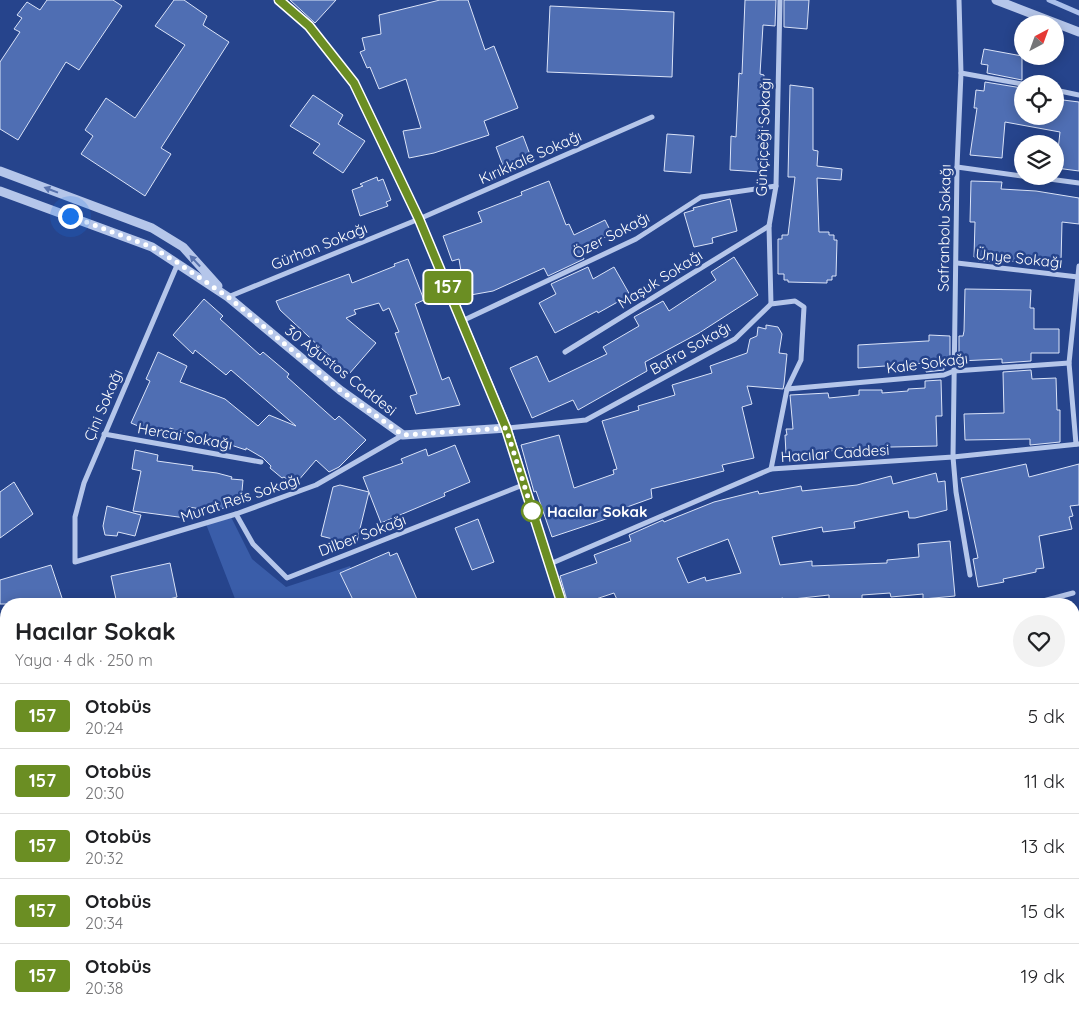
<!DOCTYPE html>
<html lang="tr">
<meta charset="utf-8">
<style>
body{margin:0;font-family:Quicksand,sans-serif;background:#f2f2f2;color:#202124;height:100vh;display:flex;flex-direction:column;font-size:19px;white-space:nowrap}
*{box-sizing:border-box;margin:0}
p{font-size:16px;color:#757577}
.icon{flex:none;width:28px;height:28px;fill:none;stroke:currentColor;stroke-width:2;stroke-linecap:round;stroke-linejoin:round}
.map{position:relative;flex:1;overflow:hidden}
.details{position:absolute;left:0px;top:598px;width:1080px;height:421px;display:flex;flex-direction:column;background:#fff;border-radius:20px 20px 0 0;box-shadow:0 2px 12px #0003}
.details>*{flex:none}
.badge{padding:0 10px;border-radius:4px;font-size:18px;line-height:32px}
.needle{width:32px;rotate:41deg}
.buttons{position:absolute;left:1014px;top:15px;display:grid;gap:10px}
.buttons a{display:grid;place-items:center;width:50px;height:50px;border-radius:50%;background:#fff;box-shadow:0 2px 12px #0003;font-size:25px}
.you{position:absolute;width:25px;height:25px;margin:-12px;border:4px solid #fff;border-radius:50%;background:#1a73e8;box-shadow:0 0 0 8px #1a73e833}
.map>.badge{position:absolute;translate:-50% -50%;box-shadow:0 0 0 2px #fff}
.round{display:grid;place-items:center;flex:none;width:52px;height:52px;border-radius:26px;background:#f2f2f2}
.headline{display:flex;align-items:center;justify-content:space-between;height:85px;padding:0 15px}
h1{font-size:24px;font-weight:700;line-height:38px}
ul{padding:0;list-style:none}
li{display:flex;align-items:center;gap:15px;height:65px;padding:0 15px;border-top:1px solid #e0e0e0}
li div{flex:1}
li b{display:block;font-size:19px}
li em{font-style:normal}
li .badge{min-width:55px;font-weight:700;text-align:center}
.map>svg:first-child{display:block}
</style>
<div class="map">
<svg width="1079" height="1018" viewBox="0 0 1079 1018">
<rect width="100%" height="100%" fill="#26448c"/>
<polygon fill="#3a5da9" points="231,517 252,559 286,587 350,566 366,604 237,604 206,524"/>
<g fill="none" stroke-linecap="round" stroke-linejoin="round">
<polyline stroke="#aabfeb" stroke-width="5" points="1049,0 1079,13"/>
</g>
<g fill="#4f6eb3" stroke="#dae3f8" fill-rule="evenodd">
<polygon points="47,0 113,0 122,6 79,70 66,62 18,140 0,129 0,62 20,32 14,29 22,18 17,15 27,2 40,10"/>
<polygon points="174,0 184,0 207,16 203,25 229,42 161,148 171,154 145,196 81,154 93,136 85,130 106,98 135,118 185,45 155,26"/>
<polygon points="290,0 336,0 315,23"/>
<polygon points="440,0 468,0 485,50 494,46 518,108 484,121 489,135 434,153 409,158 403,131 421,128 406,79 379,89 370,67 367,68 360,52 365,50 362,38 381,34 379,15"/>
<polygon points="745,0 776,0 775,26 763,25 760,74 764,75 761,172 730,170 731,136 736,137 739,73 742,74"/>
<polygon points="784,0 809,0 807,29 784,27"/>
<polygon points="550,6 674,12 672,77 547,72"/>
<polygon points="984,49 1022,56 1022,80 987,73 988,65 981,64"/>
<polygon points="985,82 1022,88 1022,116 1055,116 1055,99 1079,102 1079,171 1056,168 1060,132 1005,122 1002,158 970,155 977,108 974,108 976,90 984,91"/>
<polygon points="790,85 813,88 813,150 818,151 817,166 842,169 841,180 817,178 819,232 829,232 829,235 834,235 834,240 837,240 836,276 832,276 832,280 827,280 827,283 788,282 788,280 784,280 784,274 778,274 778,239 782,239 782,235 788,235 795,177 788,177"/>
<polygon points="313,95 343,115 338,124 365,141 343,173 313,153 320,144 290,126"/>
<polygon points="667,134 694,136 691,173 664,171"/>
<polygon points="523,136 532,160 505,171 496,147"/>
<polygon points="377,177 378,181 383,179 391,200 386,202 388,206 360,216 352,190 363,186 360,184"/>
<polygon points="549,181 566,225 569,224 574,235 605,220 612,234 580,249 584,259 548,276 544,268 493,291 465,296 459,259 452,261 443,236 482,222 478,212 522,195 521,192"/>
<polygon points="971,181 1002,182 1001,189 1036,191 1079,198 1079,224 1062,222 1061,262 978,261 978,257 974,257 975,222 970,222"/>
<polygon points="730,199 737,231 712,238 713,243 694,247 684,213 694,210 693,208"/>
<polygon points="734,257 758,295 699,333 645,362 647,371 578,410 573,400 532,418 510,368 537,356 549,382 607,354 603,347 639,326 634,317 663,301 669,311 716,280 711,272"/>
<polygon points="408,259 424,300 415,304 442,380 449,377 460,405 416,414 410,396 417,394 395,333 399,332 389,308 383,311 379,303 354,310 356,314 346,318 376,343 349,374 280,310 276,301 349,274 352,283 395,266 394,264"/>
<polygon points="588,267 593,279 614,267 630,295 598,313 597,311 555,333 539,303 556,294 551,284"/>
<polygon points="965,289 1031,290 1030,308 1034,308 1034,329 1059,329 1059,353 1031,353 1031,361 1002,363 1002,359 959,361 959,336 963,336 964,331"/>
<polygon points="204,299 223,316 220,319 260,355 263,352 289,374 287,377 335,420 339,416 366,440 339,467 329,472 316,460 297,482 294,479 291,482 284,477 282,478 270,468 271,466 263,458 246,448 246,450 207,437 206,441 170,428 167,435 163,432 162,436 131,423 150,381 146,379 158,352 187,366 180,382 225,399 258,426 269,415 296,426 231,370 226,375 195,350 193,354 173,335"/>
<polygon points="766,325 778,327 782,334 779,353 787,354 784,384 783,389 747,386 752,404 742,407 754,458 722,465 724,471 651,489 652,498 616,511 618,515 552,537 536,491 534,492 521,445 559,435 574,488 614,474 613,470 617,469 602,421 639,410 638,406 675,395 672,385 712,373 710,366 747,353 750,339 757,336 758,327 766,329"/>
<polygon points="929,335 950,336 950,361 944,361 944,370 926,372 926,363 858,368 858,345 927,341 929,341"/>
<polygon points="1031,370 1032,379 1056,378 1057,410 1060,410 1060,442 1030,445 1030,439 965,440 964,414 1004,413 1003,372"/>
<polygon points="941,380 942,416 936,416 937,446 846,448 846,450 786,454 785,435 787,435 786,429 793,429 790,395 828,393 829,398 859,395 859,390 882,390 882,393 908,391 908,389 925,388 925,381"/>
<polygon points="455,445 470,482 444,493 445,496 381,523 363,477 403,463 401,459 426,449 428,456"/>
<polygon points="135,450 158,455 157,461 193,466 192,470 217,473 232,477 231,479 243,480 241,502 215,511 188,507 186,518 133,511 141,471 132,469"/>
<polygon points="1026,464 1029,477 1079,464 1079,505 1070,506 1073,516 1069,517 1072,529 1039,536 1044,568 1036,569 1036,572 1003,579 1004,582 978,587 973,559 978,558 961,478"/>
<path d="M936,473l2,9 7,-1 2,29 -32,8h-6l-1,-7 -54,11 1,6 -32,4 -1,-5 -50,10 8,28 32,-4v5l75,-3v-3l32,-3 -1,-13 32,-3 5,55 -32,3v-5l-32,3 -1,-4 -28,2v4l-33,1v-5l-45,5 -1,-2 -26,6h-138l-5,-11 -33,11h-13l-8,-28 37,-13 -3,-8 37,-14 -2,-6 34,-15 1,2 50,-20 44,-11 1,3 42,-8 1,5 55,-6 34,-9 2,8zM728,539l13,34 -35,8 -1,-4 -17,6 -11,-25z"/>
<polygon points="14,482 33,514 0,538 0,492"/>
<polygon points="340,485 369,492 356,545 321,536 333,487"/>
<polygon points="107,506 141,515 135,536 118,532 117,536 105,535 103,526"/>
<polygon points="478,519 494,562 472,570 455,528"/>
<polygon points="389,552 390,556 397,553 419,604 355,604 340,573"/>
<polygon points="170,563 177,597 150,604 117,604 111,576"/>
<polygon points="51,565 64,604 0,604 0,580"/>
</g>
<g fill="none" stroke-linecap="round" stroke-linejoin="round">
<g stroke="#b5c6ea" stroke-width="5">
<polyline points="959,0 961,73 957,167 953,457 956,492 970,575"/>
<polyline points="961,73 1022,84"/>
<polyline points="1055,90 1079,95"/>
<polyline points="957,167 1022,176"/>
<polyline points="1027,176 1079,183"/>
<polyline points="178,263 84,483 75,517 75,562 236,514 316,485 403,435"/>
<polyline points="957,263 1078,277"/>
<polyline points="228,297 419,219 652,117"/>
<polyline points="771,304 769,226 776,186 780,0"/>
<polyline points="462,321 636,239 701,197 776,186"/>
<polyline points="565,352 769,226"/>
<polyline points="787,389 944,375 954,371 1069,363"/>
<polyline points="507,428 586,420 735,339 771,304 795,301 804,307 801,360 787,389 771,469"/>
<polyline points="104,434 261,462"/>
<polyline points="1076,444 1069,363 1079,266"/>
<polyline points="236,514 253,544 287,578 523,485"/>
<polyline points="550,564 771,469 953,457 1079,444"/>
<polyline points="1032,604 1073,593"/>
<polyline points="1074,687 1079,686"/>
<polyline points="1074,817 1079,815"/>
<polyline points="1074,958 1079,957"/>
<polyline points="166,1012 168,1018"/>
<polyline points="894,1012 896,1018"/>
<polyline points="1032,1012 1033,1018"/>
<polyline points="435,1018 453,1012"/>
<polyline points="848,1018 870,1012"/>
</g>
<g stroke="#b5c6ea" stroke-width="9">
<polyline points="279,0 309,26 354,83 419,219 507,428 562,604"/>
<polyline points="996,0 1079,32"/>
<polyline points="0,171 152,228 183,247 218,286"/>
<polyline points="0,191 152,247 228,297 340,390 403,435 507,428"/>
<polyline points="755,1012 759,1018"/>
</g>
</g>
<defs><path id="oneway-solid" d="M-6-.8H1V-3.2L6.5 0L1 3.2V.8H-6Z" transform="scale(1.25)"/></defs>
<g fill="#5872ad">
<use href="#oneway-solid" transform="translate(51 190) rotate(-159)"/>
<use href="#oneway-solid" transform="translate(195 261) rotate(-133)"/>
</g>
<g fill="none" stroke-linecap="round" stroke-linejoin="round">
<g stroke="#fff" stroke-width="11">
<polyline id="line" points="279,0 309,26 354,83 419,219 506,428 562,604"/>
</g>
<use href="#line" stroke="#6b8e23" stroke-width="8"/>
<polyline stroke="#fff" stroke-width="5" stroke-dasharray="0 9" points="70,216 152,247 178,263 228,297 340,390 403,435 506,428 534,516 532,511"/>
</g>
<circle fill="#fff" stroke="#6b8e23" stroke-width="2.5" cx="532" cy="511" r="10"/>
<g text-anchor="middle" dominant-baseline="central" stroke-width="5" stroke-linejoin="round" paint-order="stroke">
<g font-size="15" fill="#fff" stroke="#26448c">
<text transform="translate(763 137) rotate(-88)">Günçiçeği Sokağı</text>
<text transform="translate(530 157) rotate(-24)">Kırıkkale Sokağı</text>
<text transform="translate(944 228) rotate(-89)">Safranbolu Sokağı</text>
<text transform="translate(611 235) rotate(-27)">Özer Sokağı</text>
<text transform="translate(319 246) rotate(-22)">Gürhan Sokağı</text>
<text transform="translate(1019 258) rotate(6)">Ünye Sokağı</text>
<text transform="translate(660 279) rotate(-32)">Maşuk Sokağı</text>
<text transform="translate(690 348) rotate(-30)">Bafra Sokağı</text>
<text transform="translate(927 363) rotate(-7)">Kale Sokağı</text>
<text transform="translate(341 370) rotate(38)">30 Ağustos Caddesi</text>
<text transform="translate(103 405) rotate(-67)">Çini Sokağı</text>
<text transform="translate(185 436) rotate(10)">Hercai Sokağı</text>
<text transform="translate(835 453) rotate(-4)">Hacılar Caddesi</text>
<text transform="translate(240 498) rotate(-18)">Murat Reis Sokağı</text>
<text transform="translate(362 535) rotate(-21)">Dilber Sokağı</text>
</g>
<g font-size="15" font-weight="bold" fill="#fff" stroke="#26448c" text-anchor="start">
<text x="547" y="511">Hacılar Sokak</text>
</g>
</g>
</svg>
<div class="buttons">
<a><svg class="needle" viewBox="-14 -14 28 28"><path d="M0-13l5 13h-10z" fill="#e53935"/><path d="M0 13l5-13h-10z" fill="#757577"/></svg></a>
<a><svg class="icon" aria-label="locate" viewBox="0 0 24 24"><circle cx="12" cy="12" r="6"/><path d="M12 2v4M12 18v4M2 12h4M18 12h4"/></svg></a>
<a><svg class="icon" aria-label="layers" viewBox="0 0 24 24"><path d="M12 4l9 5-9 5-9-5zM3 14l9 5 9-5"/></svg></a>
</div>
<div class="you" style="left:70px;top:216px"></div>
<b class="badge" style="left:448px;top:287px;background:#6b8e23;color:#fff">157</b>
<section class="details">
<div class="headline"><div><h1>Hacılar Sokak</h1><p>Yaya · 4 dk · 250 m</p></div><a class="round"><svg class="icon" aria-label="heart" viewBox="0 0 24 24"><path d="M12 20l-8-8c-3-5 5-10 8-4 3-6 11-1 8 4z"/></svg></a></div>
<ul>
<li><span class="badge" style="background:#6b8e23;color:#fff">157</span><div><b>Otobüs</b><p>20:24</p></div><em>5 dk</em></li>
<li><span class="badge" style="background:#6b8e23;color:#fff">157</span><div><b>Otobüs</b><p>20:30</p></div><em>11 dk</em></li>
<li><span class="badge" style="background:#6b8e23;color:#fff">157</span><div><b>Otobüs</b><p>20:32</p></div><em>13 dk</em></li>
<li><span class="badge" style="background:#6b8e23;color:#fff">157</span><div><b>Otobüs</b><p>20:34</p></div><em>15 dk</em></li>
<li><span class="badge" style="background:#6b8e23;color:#fff">157</span><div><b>Otobüs</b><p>20:38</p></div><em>19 dk</em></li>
</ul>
</section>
</div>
